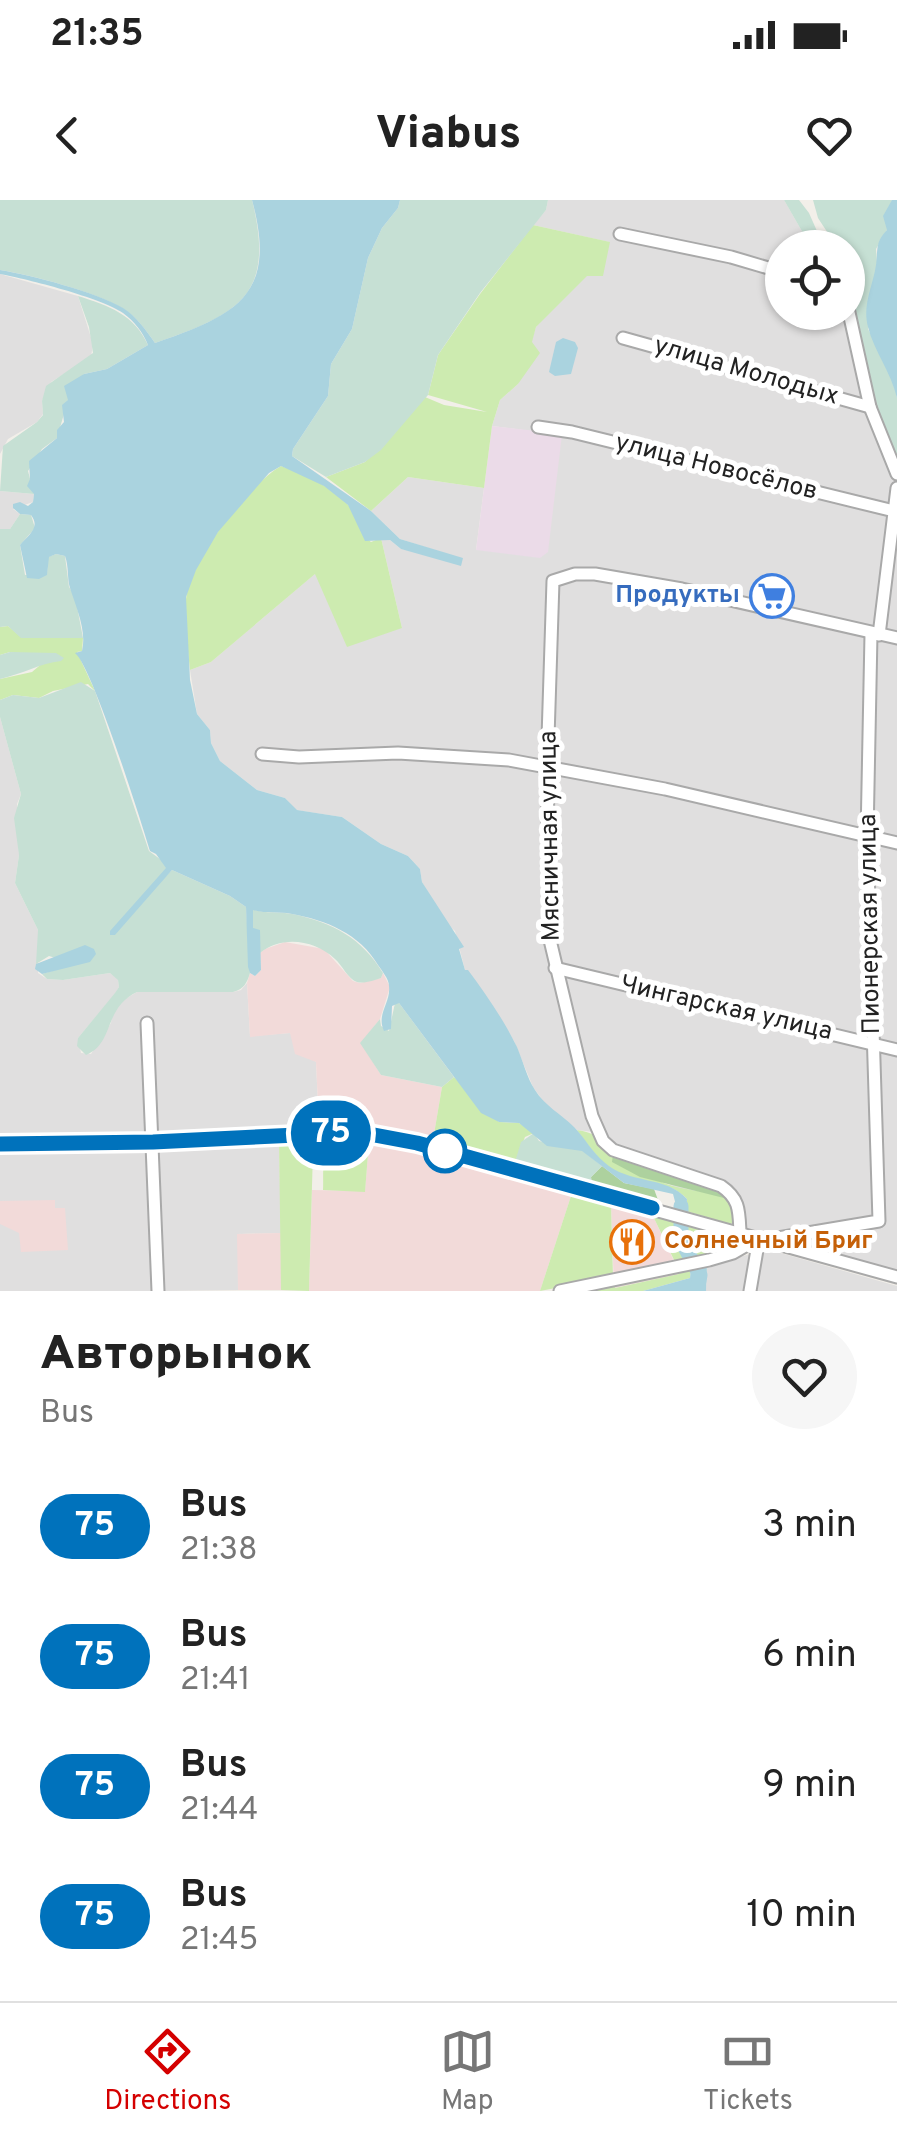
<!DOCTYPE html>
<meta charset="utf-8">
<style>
body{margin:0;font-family:Overpass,sans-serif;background:#f6f6f6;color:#222;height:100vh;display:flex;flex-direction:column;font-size:38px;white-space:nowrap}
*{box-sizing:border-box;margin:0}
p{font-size:32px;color:#767676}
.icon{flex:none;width:55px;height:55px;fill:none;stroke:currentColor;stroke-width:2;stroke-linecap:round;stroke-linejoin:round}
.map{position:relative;height:1091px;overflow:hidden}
.drawer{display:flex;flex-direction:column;background:#fff;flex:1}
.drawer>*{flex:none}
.badge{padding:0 20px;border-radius:32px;font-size:35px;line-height:65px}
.controls{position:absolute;left:765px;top:30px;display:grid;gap:20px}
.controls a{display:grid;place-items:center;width:100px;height:100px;border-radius:50%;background:#fff;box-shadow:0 2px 8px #0004;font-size:50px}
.map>.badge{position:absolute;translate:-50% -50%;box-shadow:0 0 0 5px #fff}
.round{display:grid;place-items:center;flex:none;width:105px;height:105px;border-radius:52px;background:#f6f6f6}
.overview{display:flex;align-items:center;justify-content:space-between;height:170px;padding:0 40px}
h1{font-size:48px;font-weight:800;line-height:75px}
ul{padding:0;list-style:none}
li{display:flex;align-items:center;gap:30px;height:130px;padding:0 40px}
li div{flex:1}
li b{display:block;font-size:38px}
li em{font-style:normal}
li .badge{min-width:110px;font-weight:700;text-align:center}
.status{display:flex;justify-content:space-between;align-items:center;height:70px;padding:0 50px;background:#fff;direction:ltr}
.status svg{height:28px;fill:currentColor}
header{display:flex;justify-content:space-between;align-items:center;height:130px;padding:0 40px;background:#fff;font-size:45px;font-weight:800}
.dock{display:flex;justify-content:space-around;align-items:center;height:140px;border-top:2px solid #e0e0e0;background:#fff;font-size:28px;color:#767676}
.dock a{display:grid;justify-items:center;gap:5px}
.dock .active{color:#d40000}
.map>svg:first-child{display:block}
</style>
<div class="status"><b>21:35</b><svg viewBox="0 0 49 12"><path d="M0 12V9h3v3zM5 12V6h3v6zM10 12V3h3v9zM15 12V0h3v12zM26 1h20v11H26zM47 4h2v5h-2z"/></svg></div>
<header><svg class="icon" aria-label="back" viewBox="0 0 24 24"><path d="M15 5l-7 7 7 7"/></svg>Viabus<svg class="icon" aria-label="heart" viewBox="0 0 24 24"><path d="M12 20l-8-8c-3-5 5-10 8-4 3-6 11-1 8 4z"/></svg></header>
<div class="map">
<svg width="897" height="1091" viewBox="0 0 897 1091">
<rect width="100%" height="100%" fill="#f2efe9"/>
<g fill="#e0dfdf">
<polygon points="548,0 784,0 811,47 782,48 782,112 848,112 848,91 850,95 877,212 897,255 897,1071 730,1024 736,1021 610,951 593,932 577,930 546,905 533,887 514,841 465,770 455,731 446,723 422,682 420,669 408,656 381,644 342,617 296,610 285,598 257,590 220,561 211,543 210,530 197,514 190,470 211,462 316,373 402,428 381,338 390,340 401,349 463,359 400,339 371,311 408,277 484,288 476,350 562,235 492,226 500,200 518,184 536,127 609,42 533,25 546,10"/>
<polygon points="0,74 78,96 93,144 91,157 51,182 42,201 43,214 37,222 8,239 0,254"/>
<polygon points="0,291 34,294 33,302 13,309 20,314 10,329 0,329"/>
<polygon points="0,517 21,594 17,604 19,655 15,683 38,730 38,773 47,779 63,780 110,773 118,779 119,787 115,794 78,838 81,853 91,854 111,823 113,811 120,802 137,792 233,792 241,790 247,783 250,836 290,833 316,862 319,927 159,938 0,940"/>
<polygon points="279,942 281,1033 238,1034 238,1090 163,1091 156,950"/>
<polygon points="147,946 153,1091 0,1091 0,949"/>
<polygon points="770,1050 897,1086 897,1091 706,1091 707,1064"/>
</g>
<g fill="#f2dad9">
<polygon points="285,742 324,749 353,781 360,783 381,778 383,773 390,787 380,819 361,843 381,875 442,887 433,940 371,929 319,927 316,862 295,854 290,833 250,837 247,783 250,773 255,776 261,770 260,753 265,749"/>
<polygon points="369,941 404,944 572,993 540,1091 309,1091 312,990 365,991"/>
<polygon points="55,1000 55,1008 65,1008 68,1050 21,1052 19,1033 0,1024 0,1001"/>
<polygon points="611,1005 653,1016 680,1074 614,1088"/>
<polygon points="281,1033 281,1090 238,1090 237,1034"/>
</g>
<polygon fill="#ebdbe8" points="492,226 562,234 548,352 540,358 476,350"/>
<g fill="#cdebb0">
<polygon points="533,25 610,42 603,76 587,76 536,127 532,142 540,153 518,184 500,200 492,226 484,288 408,277 371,311 326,277 365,262 425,197 444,205 487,212 428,195 438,155 480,94"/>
<path d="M281,266c25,9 52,21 70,42 9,12 7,23 20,34l10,-4 21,90 -55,19 -32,-73 -104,88 -21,8c-2,-23 -7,-48 -4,-71 5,-40 61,-113 95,-133z"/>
<polygon points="8,426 22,438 83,438 82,451 77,452 95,491 88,484 53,491 39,498 13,495 0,500 0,479 32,472 45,461 54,462 10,452 0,455 0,427"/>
<polygon points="454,877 499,922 519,923 534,933 525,937 515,962 433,940 442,887"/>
<path d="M577,930c31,4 48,32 74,47 23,13 52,14 78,19l7,26 -6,2 -44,-13 1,-12c-17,-18 -37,-14 -58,-21 -23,-7 -39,-30 -52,-48z"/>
<path d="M340,940l29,1 -4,51 -42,-2c1,-19 -4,-42 17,-50z"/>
<polygon points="279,942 305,943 313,951 309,1091 281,1090"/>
<polygon points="572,993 611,1005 613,1077 540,1091"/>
<polygon points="653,1016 727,1037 728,1045 715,1042 712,1055 675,1062"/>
<polygon points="691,1068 690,1078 643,1091 579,1091 614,1084 615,1088 679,1074 678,1070"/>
</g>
<g fill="#add19e">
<polygon points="613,954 717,988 724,998 640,977 612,962"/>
<polygon points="602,966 624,983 654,989 658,1000 655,1003 592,985 591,977"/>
</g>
<g fill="#c6e0d4">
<path d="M0,0h252c24,96 -13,114 -97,143 -9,-13 -19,-27 -33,-35 -27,-16 -90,-33 -122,-38z"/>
<polygon points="400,0 548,0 546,10 480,93 438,155 428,195 381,250 365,262 326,277 292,256 293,249 328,196 331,164 352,129 368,58 382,28 398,8"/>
<polygon points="784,0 799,0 809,13 824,47 811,47"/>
<path d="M813,0h79l-5,30 -11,19 1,13 -9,67 26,50 3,19v57c-30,-64 -49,-137 -49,-207l-11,-1 -19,-29z"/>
<path d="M78,96c31,10 56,18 70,49l-41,24 -23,5 -16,26 -11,38 -15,11 -14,22 6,23 -34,-3 3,-45 34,-24 6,-7 -1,-14 4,-15 47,-33 -4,-26z"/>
<polygon points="20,314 31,315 35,328 20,345 25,375 47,374 48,357 56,354 65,356 69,387 75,396 83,438 21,438 8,426 0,427 0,329 10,329"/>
<path d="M10,452l46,1 8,5 -3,3c-21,2 -38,13 -61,18v-24z"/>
<path d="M81,482l14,9 54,160 15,11 3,6 -57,66 62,-64 58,26 16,11 4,66c-3,10 -6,16 -17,19h-96c-34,16 -22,51 -51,63l-9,-9 1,-8 37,-45 4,-6 -1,-7 -8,-7 -47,7 -16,-1 -5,-5 33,-10 -26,-8 -13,8 2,-34 -23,-47 4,-28 -5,-37 7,-24 -21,-77v-17l13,-5 26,3z"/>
<path d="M252,709c14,5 26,2 40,5 40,8 70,24 91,59l-2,5c-7,2 -16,6 -24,4 -9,-3 -15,-17 -22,-23 -20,-19 -53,-24 -75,-6v-22l-7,-2z"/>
<polygon points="395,803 399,803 454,877 442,887 381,875 360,843 380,819 381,826 389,831"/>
<polygon points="534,933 539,941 582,950 602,966 591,977 592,985 515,962 521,942"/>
</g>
<g fill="#aad3df">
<path d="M252,0h148l-2,8 -16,20 -14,30 -16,71 -21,35 -3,32 -35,53 -1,7 79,55 29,28 63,19 -2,8 -60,-17 -11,-9 -25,1 -17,-36 -24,-19 -43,-20 -12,7 -51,59 -22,38 -10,27 4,83 7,34 13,16 1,13 9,18 37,29 28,8 12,12 45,7 39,27 27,12 12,13 2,13 42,65 -5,2 6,21h3c18,24 37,52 49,77 6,14 10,31 18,43 10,16 26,24 39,37 11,11 18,25 30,35 25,23 62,13 83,37l-1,12 -9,-2 -4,-15 -49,-11 -42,-32 -35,-5 -28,-23 -20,-1 -18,-9 -82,-110 -7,3 -1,23 -7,2c-8,-17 7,-28 5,-45 0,-7 -7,-15 -11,-21 -18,-31 -52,-45 -86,-51 -14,-3 -26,0 -39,-4v18l7,2 1,40 -6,6 -5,-3 -2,-6 -2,-60 -16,-11 -58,-26 -57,65h-5v-4l56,-63 -10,-14 -6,-3c-9,-30 -58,-185 -75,-198l7,-2c5,-20 -6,-44 -12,-63 -3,-10 -1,-21 -5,-32l-9,-2 -7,3 -2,18 -8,4 -12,-1 -7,-33c8,-10 21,-17 11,-30l-11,-1 -7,-6v-4l7,-2 8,4 5,-4 1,-8 -7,-8 3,-7 -1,-18 28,-23v-8l7,-8 -2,-17 6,-5 -4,-14 20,-12 23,-5 41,-24c-5,-13 -14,-24 -25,-32 -21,-15 -96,-34 -123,-39v-4c31,5 96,22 123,38 13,8 23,22 32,35 82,-28 123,-48 97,-143z"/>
<path d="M892,0h5v198c-6,-26 -23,-47 -29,-71 -6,-22 5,-41 8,-62 2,-15 -1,-23 11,-35l-4,-14z"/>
<polygon points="563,138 575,142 578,148 571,174 555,176 549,172 556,142"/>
<polygon points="85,745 94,749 96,754 90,762 42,774 35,769 36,764"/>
<polygon points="707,1064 706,1091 643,1091 690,1078 691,1068"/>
</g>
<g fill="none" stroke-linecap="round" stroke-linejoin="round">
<polyline stroke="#aad3df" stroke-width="15" points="681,1006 681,1040 700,1075 697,1091"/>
<g stroke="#a9a9a9" stroke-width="15">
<g id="minor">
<polyline points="620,34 731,57 782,72"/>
<polyline points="848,108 870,207 897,274"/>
<polyline points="623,138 870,207"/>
<polyline points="538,227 572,232 894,311"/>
<polyline points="879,435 897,288"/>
<polyline points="262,554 299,557 398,553 509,560 665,589 897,643"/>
<polyline points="555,768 897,850"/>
<polyline points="147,823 158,1091"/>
<polyline points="0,944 153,943 318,934 391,937 897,1077"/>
<path d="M740,1033c-1,-22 0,-34 -19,-47l-108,-36 -10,-9 -11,-25 -42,-176 -3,-171 6,-188 22,-7h20l87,15 215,49"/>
<polyline points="772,1039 879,1021 867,637 871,434"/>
<polyline points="560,1091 709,1060 733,1053 759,1038"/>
<polyline points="750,1091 759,1038"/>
</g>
</g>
<use href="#minor" stroke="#fff" stroke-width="11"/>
</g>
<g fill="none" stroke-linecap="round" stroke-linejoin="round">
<g stroke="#fff" stroke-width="22">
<polyline id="line" points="0,944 153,942 318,934 369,934 417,943 652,1008"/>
</g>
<use href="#line" stroke="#0072bc" stroke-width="15"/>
</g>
<defs>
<g id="supermarket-ring" transform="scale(2.25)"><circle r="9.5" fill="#fff" stroke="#3f7fe0" stroke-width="1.5"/><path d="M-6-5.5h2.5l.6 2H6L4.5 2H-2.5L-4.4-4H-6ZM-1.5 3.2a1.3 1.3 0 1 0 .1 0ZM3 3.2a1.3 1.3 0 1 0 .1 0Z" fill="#3f7fe0"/></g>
<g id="restaurant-ring" transform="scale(2.25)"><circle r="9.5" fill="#fff" stroke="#e8710a" stroke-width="1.5"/><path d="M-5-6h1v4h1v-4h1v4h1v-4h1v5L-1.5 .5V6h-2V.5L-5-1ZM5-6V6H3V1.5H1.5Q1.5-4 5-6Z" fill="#e8710a"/></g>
</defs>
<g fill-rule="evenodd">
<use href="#supermarket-ring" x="772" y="396"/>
<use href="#restaurant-ring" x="632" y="1042"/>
</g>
<circle fill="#fff" stroke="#0072bc" stroke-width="5" cx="445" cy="951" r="20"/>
<g text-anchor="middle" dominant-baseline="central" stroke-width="10" stroke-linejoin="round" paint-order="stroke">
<g font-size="25" fill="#222" stroke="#fff">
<text transform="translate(746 172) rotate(16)">улица Молодых</text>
<text transform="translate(716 268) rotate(14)">улица Новосёлов</text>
<text transform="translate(551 636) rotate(-91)">Мясничная улица</text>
<text transform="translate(871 724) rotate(-91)">Пионерская улица</text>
<text transform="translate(726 809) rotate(13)">Чингарская улица</text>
</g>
<g font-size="25" font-weight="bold" fill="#366cbe" stroke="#fff" text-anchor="end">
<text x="740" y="396">Продукты</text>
</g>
<g font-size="25" font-weight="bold" fill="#c56008" stroke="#fff" text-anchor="start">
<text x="664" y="1042">Солнечный Бриг</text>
</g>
</g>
</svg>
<div class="controls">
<a><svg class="icon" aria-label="locate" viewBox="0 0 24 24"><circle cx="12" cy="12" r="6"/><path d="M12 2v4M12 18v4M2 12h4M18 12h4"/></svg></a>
</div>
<b class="badge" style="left:331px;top:933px;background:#0072bc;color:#fff">75</b>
</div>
<section class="drawer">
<div class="overview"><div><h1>Авторынок</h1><p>Bus</p></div><a class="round"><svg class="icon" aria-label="heart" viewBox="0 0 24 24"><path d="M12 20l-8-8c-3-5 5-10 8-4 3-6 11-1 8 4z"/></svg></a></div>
<ul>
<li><span class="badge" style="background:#0072bc;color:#fff">75</span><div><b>Bus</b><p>21:38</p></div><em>3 min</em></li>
<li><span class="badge" style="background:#0072bc;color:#fff">75</span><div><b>Bus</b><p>21:41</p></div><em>6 min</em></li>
<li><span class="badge" style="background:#0072bc;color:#fff">75</span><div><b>Bus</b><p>21:44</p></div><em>9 min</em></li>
<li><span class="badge" style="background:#0072bc;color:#fff">75</span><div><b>Bus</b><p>21:45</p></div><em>10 min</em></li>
</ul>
</section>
<nav class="dock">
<a class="active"><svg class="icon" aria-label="directions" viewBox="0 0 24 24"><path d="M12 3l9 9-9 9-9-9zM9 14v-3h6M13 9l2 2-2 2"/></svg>Directions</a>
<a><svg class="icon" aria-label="map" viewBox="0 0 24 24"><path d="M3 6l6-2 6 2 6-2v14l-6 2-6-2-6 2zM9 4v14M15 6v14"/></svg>Map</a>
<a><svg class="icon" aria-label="tickets" viewBox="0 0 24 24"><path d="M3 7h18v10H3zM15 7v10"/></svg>Tickets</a>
</nav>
